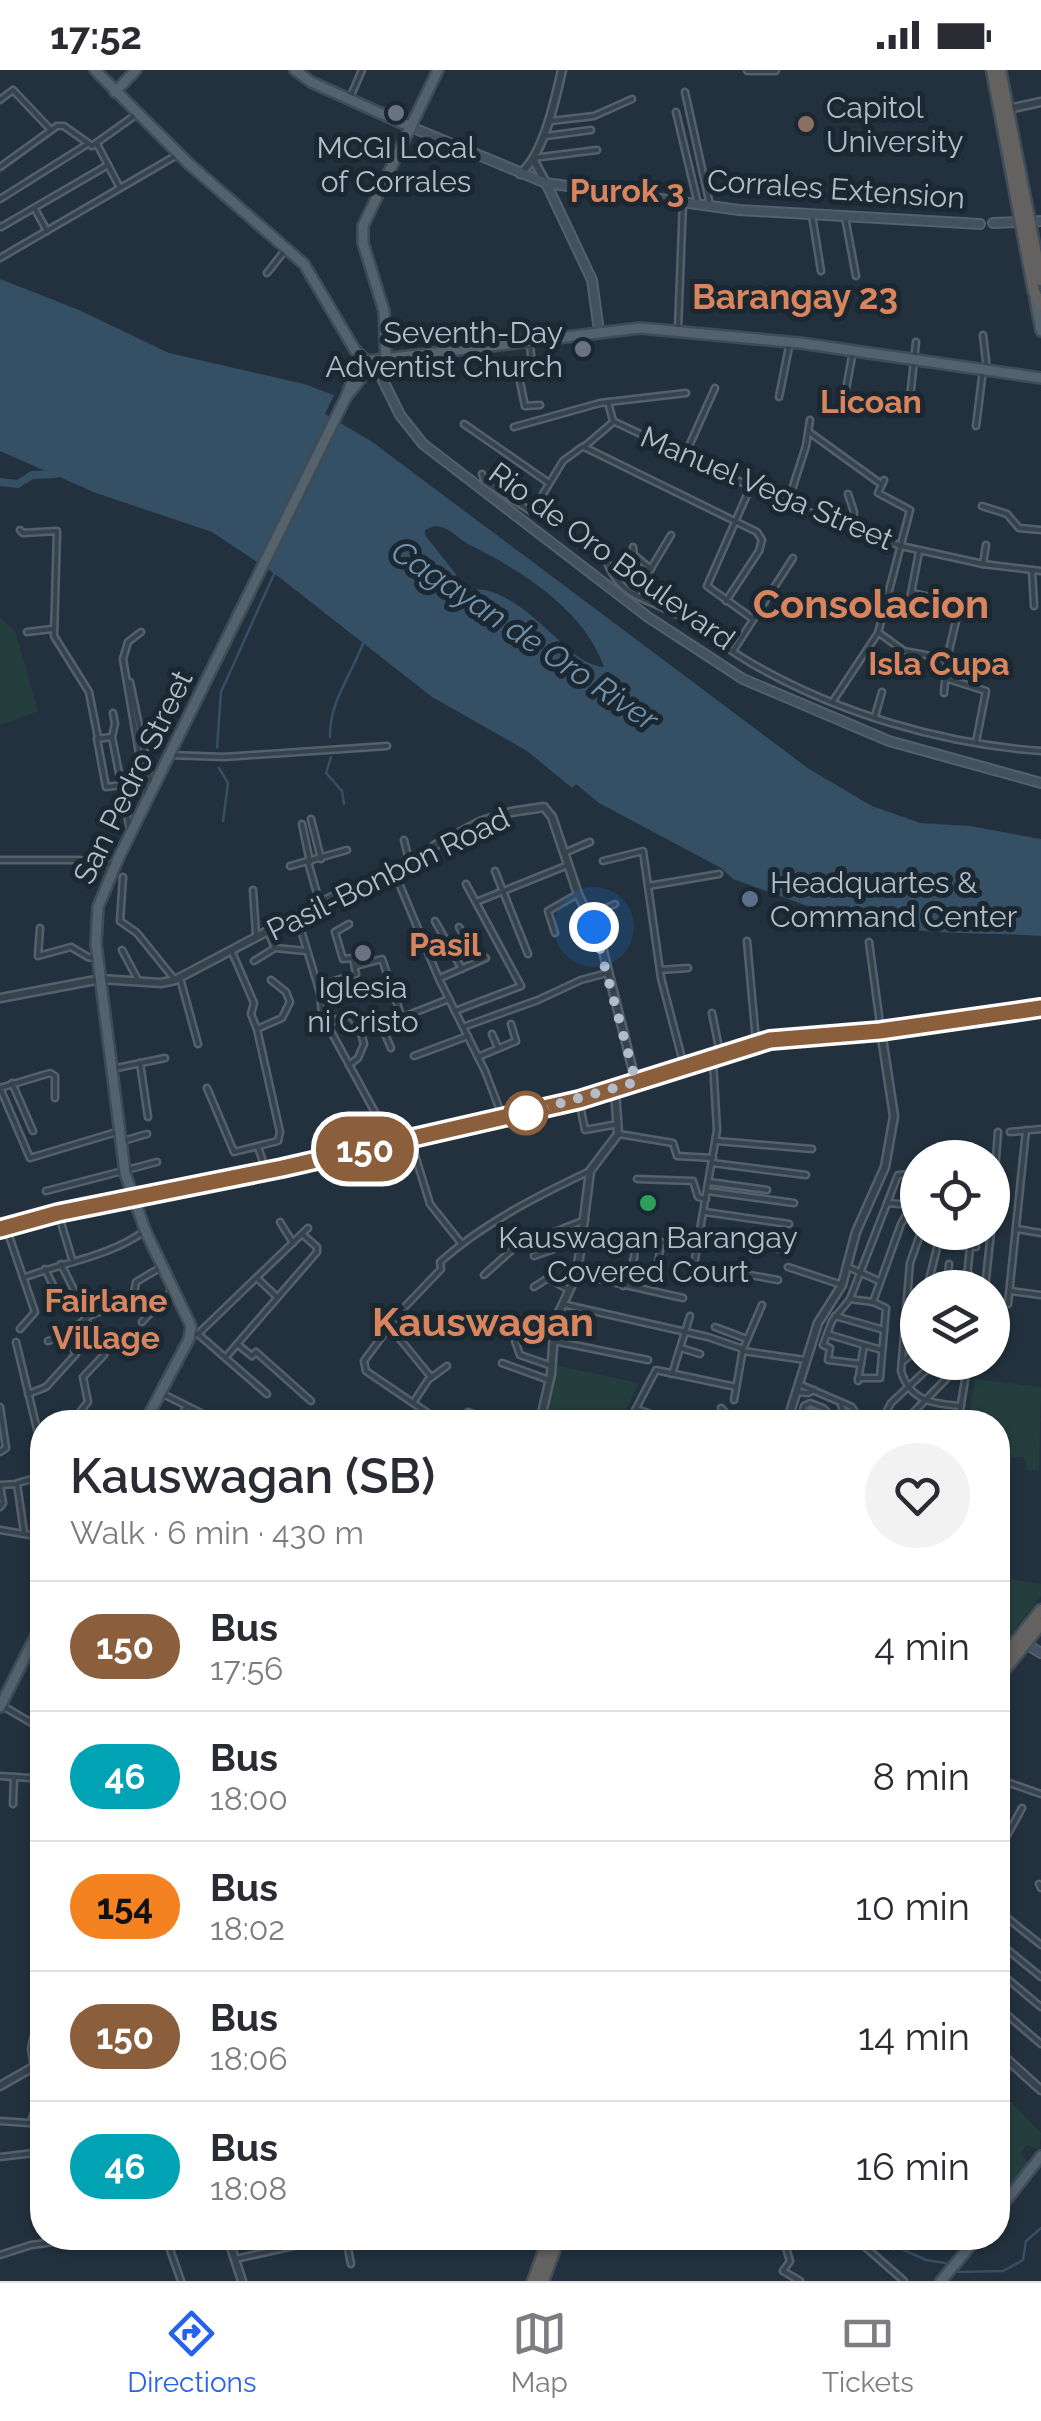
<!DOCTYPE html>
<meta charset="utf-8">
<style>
body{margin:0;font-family:Raleway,sans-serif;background:#f2f2f3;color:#2b2b33;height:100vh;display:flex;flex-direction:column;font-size:38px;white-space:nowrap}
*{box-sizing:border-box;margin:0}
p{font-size:32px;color:#7c7c81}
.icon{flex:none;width:55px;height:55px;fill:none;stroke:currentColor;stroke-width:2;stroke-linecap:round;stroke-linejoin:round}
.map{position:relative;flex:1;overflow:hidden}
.sheet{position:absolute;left:30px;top:1340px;width:980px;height:840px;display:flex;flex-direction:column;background:#fff;border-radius:40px;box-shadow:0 2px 8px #0004}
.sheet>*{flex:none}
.badge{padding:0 20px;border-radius:32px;font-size:35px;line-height:65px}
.fabs{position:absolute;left:900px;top:1070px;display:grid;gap:20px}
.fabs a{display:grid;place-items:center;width:110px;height:110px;border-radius:50%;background:#fff;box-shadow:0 2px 8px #0004;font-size:50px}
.you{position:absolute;width:50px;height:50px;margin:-25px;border:8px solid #fff;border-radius:50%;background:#1a73e8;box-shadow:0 0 0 15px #1a73e833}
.map>.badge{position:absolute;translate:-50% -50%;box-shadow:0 0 0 5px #fff}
.round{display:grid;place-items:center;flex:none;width:105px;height:105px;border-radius:52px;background:#f2f2f3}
.headline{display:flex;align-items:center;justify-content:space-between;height:170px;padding:0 40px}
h1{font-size:48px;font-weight:600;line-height:75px}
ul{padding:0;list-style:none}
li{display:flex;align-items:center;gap:30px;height:130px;padding:0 40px;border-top:2px solid #e1e1e2}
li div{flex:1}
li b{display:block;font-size:38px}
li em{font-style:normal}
li .badge{min-width:110px;font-weight:700;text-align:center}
.status{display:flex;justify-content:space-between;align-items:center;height:70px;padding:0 50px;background:#fff;direction:ltr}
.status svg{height:28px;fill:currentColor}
.menu{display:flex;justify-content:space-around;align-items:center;height:140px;border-top:2px solid #e1e1e2;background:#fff;font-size:28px;color:#7c7c81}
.menu a{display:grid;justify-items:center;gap:5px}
.menu .on{color:#2563eb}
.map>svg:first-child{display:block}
</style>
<div class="status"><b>17:52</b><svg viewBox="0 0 49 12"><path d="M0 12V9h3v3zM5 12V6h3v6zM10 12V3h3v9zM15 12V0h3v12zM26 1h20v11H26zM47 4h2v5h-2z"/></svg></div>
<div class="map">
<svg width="1041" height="2211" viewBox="0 0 1041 2211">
<rect width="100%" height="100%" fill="#22313d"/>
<g fill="#243e3e">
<polygon points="0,548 15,561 38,641 0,655"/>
<polygon points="555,1295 639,1313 619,1352 543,1352"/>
<polygon points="975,1309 1041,1317 1039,1401 1027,1400 1024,1387 1012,1387 1009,1409 998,1408 998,1352 968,1352"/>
<polygon points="998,1507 1041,1514 1041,1526 998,1582"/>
<polygon points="998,2018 1041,2063 1039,2080 1027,2075 1020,2083 1030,2094 1004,2126 998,2120"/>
</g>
<path fill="#354f65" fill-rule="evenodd" d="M0,209l79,31 90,43 135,31 30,11 -9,19 46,27 438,328 63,37 48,17 50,3 71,13v97c-71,-5 -145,3 -208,-29l-6,6 -94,-34 -12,-11 -122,-65 -23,-19 -4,4 -45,-37 -95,-54 -157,-123 -63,-42 -116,-39 -96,-42zM435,456c15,1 21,11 33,18 51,25 117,66 136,123 -22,-2 -37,-20 -53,-34 -18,-17 -42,-38 -66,-43 -9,-2 -14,2 -23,-1l-7,-16 -30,-38v-5z"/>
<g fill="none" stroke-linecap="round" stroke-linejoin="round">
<g stroke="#354f65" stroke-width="2.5">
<path d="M330,667c-1,-35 22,-63 34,-96"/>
<polyline points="217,678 221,622 275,502"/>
<polyline points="331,687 326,703 342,721 344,734"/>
<polyline points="219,698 228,713 223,751"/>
<polyline points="0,2020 42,1996"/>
<polyline points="877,2168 926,2190 945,2193 958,2202 1003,2201 1023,2190 1026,2171 1041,2158"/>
</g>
<polyline stroke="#354f65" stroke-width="8" points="0,412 18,414 32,405 56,404"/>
<g stroke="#54606b" stroke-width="9">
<g id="minor">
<polyline points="685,22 710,135"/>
<polyline points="0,30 13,20 50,59"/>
<polyline points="349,30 362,0"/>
<polyline points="676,42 698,134"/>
<polyline points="551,51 594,46 632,29"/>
<polyline points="546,66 591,60"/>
<polyline points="97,74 120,118"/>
<polyline points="533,88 597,80"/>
<polyline points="0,97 57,56 64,56 92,76 137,44"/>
<polyline points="0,129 86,75"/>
<polyline points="35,139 47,161"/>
<polyline points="812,145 821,201"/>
<polyline points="845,147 856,206"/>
<polyline points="1,157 108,95"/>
<polyline points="0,188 177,85"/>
<polyline points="267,203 286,179"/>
<polyline points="678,258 683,133"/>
<polyline points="983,265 987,300"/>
<polyline points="530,274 532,296 519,307 525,336 540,335"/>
<polyline points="845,325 853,281"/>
<polyline points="779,327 790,272"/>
<polyline points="910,328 916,272"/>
<polyline points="608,332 613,351"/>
<polyline points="613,351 787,434 901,476 983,494 1041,501"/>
<polyline points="612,353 584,377 757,462 762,470 759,481 726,531"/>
<polyline points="464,354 549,413"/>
<polyline points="976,356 983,300"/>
<polyline points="514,357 600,333 686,323"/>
<polyline points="809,362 881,414"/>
<polyline points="685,385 715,318"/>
<polyline points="482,404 485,412 532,442 563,391 582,377"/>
<polyline points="750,418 707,516 753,549"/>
<polyline points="848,424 854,442 852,457"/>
<polyline points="788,432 806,376 810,350"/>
<polyline points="982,436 1007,444 1019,458 1041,460"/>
<polyline points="20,460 23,463 57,461 54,566 89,622 98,668"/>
<polyline points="633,477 634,485 651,499"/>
<path d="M606,490c14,39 43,38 75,57 24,15 46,32 70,46 86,50 191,81 290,88"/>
<polyline points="983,494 986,475"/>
<polyline points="1032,500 1034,536"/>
<polyline points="912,523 960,534 947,589 944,623"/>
<polyline points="635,525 671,465"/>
<polyline points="908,539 919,482"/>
<polyline points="27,562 52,559"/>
<polyline points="141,562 128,572 123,589 146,725"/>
<polyline points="879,563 904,581 947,589"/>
<polyline points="733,581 793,488"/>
<polyline points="945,608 986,621 976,672"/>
<polyline points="130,612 151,713"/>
<polyline points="833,631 878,563 910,440 878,423 884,410"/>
<polyline points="113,643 115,654 112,667 130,760"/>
<polyline points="875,646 882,622"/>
<polyline points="111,667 97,669 106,717 122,715"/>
<polyline points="170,685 224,687 387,676"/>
<polyline points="311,749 321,789"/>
<polyline points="302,754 310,792"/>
<polyline points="404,770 410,795"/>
<polyline points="564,783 590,772"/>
<polyline points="0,790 79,790 115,795"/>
<polyline points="603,791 643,781 661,908 684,996"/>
<polyline points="308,792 320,834"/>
<polyline points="290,796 347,780"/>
<polyline points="495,801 528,884"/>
<polyline points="396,806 439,909 485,1001 503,1048"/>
<polyline points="123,807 120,851 137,863 175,910"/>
<polyline points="648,816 719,804"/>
<polyline points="253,820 256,864"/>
<polyline points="476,832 568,795"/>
<polyline points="588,846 615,834"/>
<polyline points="435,851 462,899"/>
<polyline points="459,857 477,892"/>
<polyline points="40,858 38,886 71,877 88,887 98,889"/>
<polyline points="301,860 320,923 322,945 377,1046 384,1072"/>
<polyline points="268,862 275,878 307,881"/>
<polyline points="555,863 548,841 576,825"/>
<polyline points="747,871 756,971"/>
<polyline points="869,872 881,961"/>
<polyline points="122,880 138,910"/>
<polyline points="232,882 254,933 251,944 257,959"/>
<polyline points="254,891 275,878"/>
<polyline points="356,896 382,889 402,948"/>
<polyline points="660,900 688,898"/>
<polyline points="180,908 198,974"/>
<polyline points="440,908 486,888"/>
<polyline points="318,916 356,904 353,888 343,889 335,862 349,854"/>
<polyline points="455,941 521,916 466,814"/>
<polyline points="712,943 720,983"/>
<polyline points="328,955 337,949 351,946 360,959 364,974 358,988 349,995"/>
<polyline points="381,955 391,978"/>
<polyline points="463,957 538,930 581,910 607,903"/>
<polyline points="370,960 449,929"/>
<polyline points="492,964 498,978"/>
<polyline points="414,986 468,966"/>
<polyline points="478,987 516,971 511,954"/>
<polyline points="713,991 717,1060 694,1195 778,1210"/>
<polyline points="140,993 148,1047"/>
<polyline points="112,999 165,988"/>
<polyline points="12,1013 33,1061"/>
<polyline points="0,1018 30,1088 120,1061"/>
<polyline points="0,1018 50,1003 55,1006 55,1028"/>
<polyline points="207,1018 234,1082 278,1071 280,1062 257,959 282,948 290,932 286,922 271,910"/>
<polyline points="579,1030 585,1060 618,1054"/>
<polyline points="1010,1062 1041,1059"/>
<polyline points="619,1064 673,1073 677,1086 713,1088"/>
<polyline points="123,1071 147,1064"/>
<polyline points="717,1071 812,1079"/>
<polyline points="411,1072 430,1134 461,1173"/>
<polyline points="258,1077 266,1101"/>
<polyline points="712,1093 806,1105"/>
<polyline points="637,1109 693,1111 698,1127 706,1129"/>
<polyline points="709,1112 767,1120"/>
<polyline points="46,1121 157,1092"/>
<polyline points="707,1121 794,1133"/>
<polyline points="887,1133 912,1135 914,1104"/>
<polyline points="992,1141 998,1062"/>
<polyline points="705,1142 789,1154"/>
<polyline points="59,1146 72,1189"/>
<polyline points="280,1152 293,1173"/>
<polyline points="6,1157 35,1242 20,1259"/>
<polyline points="1017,1159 1041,1163"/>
<polyline points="583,1162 697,1177"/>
<path d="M921,1162l-11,31 -9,108c9,30 32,33 60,35"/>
<polyline points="701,1168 780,1179"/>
<polyline points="609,1183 612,1167"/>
<polyline points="534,1186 581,1169"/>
<polyline points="61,1194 76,1224"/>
<polyline points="788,1197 842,1215"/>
<polyline points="848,1197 879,1211"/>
<polyline points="45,1199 63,1235"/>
<polyline points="657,1199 661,1174"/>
<polyline points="577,1204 683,1228"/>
<polyline points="484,1205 514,1178 585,1150"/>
<path d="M23,1208c39,-15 87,-22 120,-46"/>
<polyline points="257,1208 277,1227"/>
<polyline points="623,1216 634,1188 636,1169"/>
<polyline points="534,1217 548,1208 569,1220"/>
<polyline points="927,1218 938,1174 976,1177"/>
<polyline points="947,1218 949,1194"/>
<polyline points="966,1218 970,1177"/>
<polyline points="985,1218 991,1162"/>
<polyline points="1010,1221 1041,1225"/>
<polyline points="850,1229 873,1232"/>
<polyline points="562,1234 708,1267 743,1279"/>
<polyline points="1008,1234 1026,1060"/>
<polyline points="835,1246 884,1260"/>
<polyline points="510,1247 554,1256"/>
<polyline points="142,1252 171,1221"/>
<polyline points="715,1257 747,1269"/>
<polyline points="190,1264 198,1264 267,1324"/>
<polyline points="198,1264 308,1158"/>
<polyline points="827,1264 864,1275 858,1311"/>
<polyline points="399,1268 431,1307"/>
<polyline points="48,1271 66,1265"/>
<polyline points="515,1271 520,1285 552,1296"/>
<polyline points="554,1271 648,1290"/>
<polyline points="16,1272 38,1363"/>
<polyline points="237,1274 252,1286 256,1282 311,1331"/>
<polyline points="864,1275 882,1280"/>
<polyline points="681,1278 700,1284"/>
<polyline points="743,1281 805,1290"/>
<polyline points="226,1287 317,1182 317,1177 302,1164"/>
<polyline points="902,1292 918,1279"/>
<polyline points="502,1293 549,1310"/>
<polyline points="861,1294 828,1290 830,1278 823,1275 832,1251 850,1229 898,1105 918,1104"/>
<polyline points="672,1304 690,1246"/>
<polyline points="858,1308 880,1308 886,1238 873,1232 901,1154 912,1135 918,1135"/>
<polyline points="801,1315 852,1337 861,1352"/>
<polyline points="796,1322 808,1323 814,1320"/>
<polyline points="161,1323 219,1352"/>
<polyline points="28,1324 46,1317 76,1284 66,1264 91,1245 133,1229 136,1212 163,1196"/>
<polyline points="734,1330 743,1279 762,1235"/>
<polyline points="413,1333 428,1310 447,1296"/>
<polyline points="841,1335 846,1348 861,1352"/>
<polyline points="0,1337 6,1378 0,1382"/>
<polyline points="721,1338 725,1342 726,1352"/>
<polyline points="636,1339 674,1352"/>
<polyline points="803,1341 828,1344"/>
<polyline points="468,1342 494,1352"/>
<polyline points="704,1345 726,1349"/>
<polyline points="72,1352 88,1332 83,1307 104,1285 85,1248"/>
<polyline points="179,1352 186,1337"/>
<path d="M441,1352l-75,-51 -2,-10 36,-49 41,-43 -1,-7c44,-39 97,-66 150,-91"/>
<polyline points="629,1352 656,1300 736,1317"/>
<polyline points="754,1352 754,1345"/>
<polyline points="800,1352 804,1336 810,1333 823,1338 837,1352"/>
<polyline points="881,1352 891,1333 935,1292"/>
<polyline points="904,1352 950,1305 965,1304"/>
<polyline points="958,1352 968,1292"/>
<polyline points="18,1413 42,1406"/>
<polyline points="0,1415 17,1414 24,1462"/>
<polyline points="0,1415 3,1433 0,1437"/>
<polyline points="0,1460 42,1467"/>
<polyline points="38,1466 42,1452"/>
<polyline points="1,1635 42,1659"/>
<polyline points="38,1690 42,1690"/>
<polyline points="0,1706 30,1708"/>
<polyline points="998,1709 1041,1724"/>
<polyline points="13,1734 14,1707"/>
<polyline points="998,1782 1022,1738"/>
<polyline points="1039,1814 1041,1818"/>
<polyline points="1006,1847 1041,1875"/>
<polyline points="998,1872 1041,1907"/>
<polyline points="998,1901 1041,1937"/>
<polyline points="998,1937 1041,1974"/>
<polyline points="34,1997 31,1979 42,1928"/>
<polyline points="0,2051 42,2054"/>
<polyline points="31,2052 42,2018"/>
<polyline points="0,2087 42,2082"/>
<polyline points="166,2168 181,2211"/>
<polyline points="346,2168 351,2194"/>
<polyline points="783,2168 790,2191 783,2201 800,2211"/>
<polyline points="855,2168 904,2211"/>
<polyline points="879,2168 894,2176"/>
<polyline points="0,2185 31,2175 85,2168"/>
<polyline points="235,2189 330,2168"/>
</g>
</g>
<g stroke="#54606b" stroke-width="11">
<g id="tertiary">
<polyline points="748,0 775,0"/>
<polyline points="1008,39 1041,32"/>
<polyline points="533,89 546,113"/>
<path d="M520,104c24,-20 35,-74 42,-104"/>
<polyline points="0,928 101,909 161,913 175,910 334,826 396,805 436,775 482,751 511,742 544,737 552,747 578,824 601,873 636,1013"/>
<polyline points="0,1159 133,1127"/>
<polyline points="540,1352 551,1304 555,1251 577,1204 590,1101 618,1064 615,1020"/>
<polyline points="787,1352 818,1253 842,1215 856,1162 885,1097 894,1046 881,961"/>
<polyline points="998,1981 1041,2020"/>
<polyline points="0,2016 42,1992"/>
<polyline points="228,2168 242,2211"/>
</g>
</g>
<g stroke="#54606b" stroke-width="12">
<g id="secondary">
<polyline points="411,57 546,113 739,140 980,154"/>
<polyline points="546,113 592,210 599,261"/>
<polyline points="993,153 1041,151"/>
<polyline points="374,292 400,345 423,374 648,547 743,609 889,671 1041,713"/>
<polyline points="133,1127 288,1097 579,1030 770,970 881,961 1041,938"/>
<polyline points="1026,1574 1041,1583"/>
</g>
</g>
<g stroke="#3f4c56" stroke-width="14">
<g id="primary">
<polyline points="95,0 188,93 304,194 355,280 367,291 640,258 800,273 1041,308"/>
<polyline points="295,0 311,12 411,57"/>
<polyline points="115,22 136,0"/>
<polyline points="1035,229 1041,261"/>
<polyline points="386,291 384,241 363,173 363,156 438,0"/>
<polyline points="346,327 374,292"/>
<polyline points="145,1352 189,1269 191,1256 145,1160 125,1103 96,874 98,837 118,789 346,327 361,287"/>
<polyline points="0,1637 42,1553"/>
<polyline points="998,2141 1041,2086"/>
<polyline points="941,2211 977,2168"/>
</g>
</g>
<g stroke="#414d58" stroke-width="15">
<g id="trunk">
<polyline points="992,0 1034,222 1041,235"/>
<polyline points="1000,0 1041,210"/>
<polyline points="998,1594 1041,1540"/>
<polyline points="998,1608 1041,1554"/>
<polyline points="533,2211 549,2168"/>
<polyline points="543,2211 559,2168"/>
</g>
</g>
<use href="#minor" stroke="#36434d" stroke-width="4"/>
<use href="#tertiary" stroke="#36434d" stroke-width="6"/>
<use href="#secondary" stroke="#445260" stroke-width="8"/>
<use href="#primary" stroke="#54626d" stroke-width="9"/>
<use href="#trunk" stroke="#646260" stroke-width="10"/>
</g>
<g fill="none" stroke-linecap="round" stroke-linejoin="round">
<g stroke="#fff" stroke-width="22">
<polyline id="line" points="0,1159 58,1143 282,1098 579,1030 770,970 880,961 1041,938"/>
</g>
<use href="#line" stroke="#8b5e3c" stroke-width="15"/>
<polyline stroke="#b2bdc9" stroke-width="10" stroke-dasharray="0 18" points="526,1043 636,1012 594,857"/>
</g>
<g fill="#6b7280" stroke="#1b2832" stroke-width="4">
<circle cx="396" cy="43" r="10"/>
<circle cx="583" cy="279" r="10"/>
<circle cx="363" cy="883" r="10"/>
</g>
<circle fill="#8d6e63" stroke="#1b2832" stroke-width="4" cx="806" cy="54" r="10"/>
<circle fill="#5c6f8a" stroke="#1b2832" stroke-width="4" cx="750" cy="829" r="10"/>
<circle fill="#fff" stroke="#8b5e3c" stroke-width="5" cx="526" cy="1043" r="20"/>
<circle fill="#2e9e5b" stroke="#1b2832" stroke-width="4" cx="648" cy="1133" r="10"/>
<g text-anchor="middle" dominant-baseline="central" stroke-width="10" stroke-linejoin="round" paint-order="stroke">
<g font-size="30" fill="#b2bdc9" stroke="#1b2832">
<text x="826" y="37" text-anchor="start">Capitol<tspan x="826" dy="34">University</tspan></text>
<text x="396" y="77">MCGI Local<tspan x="396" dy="34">of Corrales</tspan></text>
<text x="563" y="262" text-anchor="end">Seventh-Day<tspan x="563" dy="34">Adventist Church</tspan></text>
<text x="770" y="812" text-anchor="start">Headquartes &amp;<tspan x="770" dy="34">Command Center</tspan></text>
<text x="363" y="917">Iglesia<tspan x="363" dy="34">ni Cristo</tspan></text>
<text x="648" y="1167">Kauswagan Barangay<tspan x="648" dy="34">Covered Court</tspan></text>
</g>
<g font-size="30" fill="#b2bdc9" stroke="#1b2832">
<text transform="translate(836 119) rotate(4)">Corrales Extension</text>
<text transform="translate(767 418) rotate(23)">Manuel Vega Street</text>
<text transform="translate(612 486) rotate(36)">Rio de Oro Boulevard</text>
<text transform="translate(133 707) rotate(-64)">San Pedro Street</text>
<text transform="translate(388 804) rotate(-26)">Pasil-Bonbon Road</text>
</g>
<g font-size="32" font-weight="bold" fill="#d8845d" stroke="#1b2832">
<text x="627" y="120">Purok 3</text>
<text x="871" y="331">Licoan</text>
<text x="939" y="593">Isla Cupa</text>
<text x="445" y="874">Pasil</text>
<text x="106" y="1230">Fairlane<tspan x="106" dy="37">Village</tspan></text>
</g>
<g font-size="32" font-style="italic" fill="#7192ad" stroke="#1b2832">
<text transform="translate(525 565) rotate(34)">Cagayan de Oro River</text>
</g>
<g font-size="35" font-weight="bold" fill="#d8845d" stroke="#1b2832">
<text x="795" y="226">Barangay 23</text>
</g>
<g font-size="40" font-weight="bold" fill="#d8845d" stroke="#1b2832">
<text x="871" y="533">Consolacion</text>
<text x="483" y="1251">Kauswagan</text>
</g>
</g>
</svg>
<div class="fabs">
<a><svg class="icon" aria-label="locate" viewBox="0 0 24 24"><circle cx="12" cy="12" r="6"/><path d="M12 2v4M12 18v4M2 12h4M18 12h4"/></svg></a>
<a><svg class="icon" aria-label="layers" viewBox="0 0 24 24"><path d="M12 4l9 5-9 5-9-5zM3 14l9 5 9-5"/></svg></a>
</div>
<div class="you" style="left:594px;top:857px"></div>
<b class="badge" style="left:365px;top:1079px;background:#8b5e3c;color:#fff">150</b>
<section class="sheet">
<div class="headline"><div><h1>Kauswagan (SB)</h1><p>Walk · 6 min · 430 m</p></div><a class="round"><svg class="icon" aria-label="heart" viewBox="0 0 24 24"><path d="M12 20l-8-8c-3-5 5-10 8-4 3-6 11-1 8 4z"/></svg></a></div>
<ul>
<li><span class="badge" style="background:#8b5e3c;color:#fff">150</span><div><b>Bus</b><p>17:56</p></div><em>4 min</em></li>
<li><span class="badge" style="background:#00a3b4;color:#fff">46</span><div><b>Bus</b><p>18:00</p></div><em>8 min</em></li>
<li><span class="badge" style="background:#f58220;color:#111">154</span><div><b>Bus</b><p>18:02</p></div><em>10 min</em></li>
<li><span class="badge" style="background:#8b5e3c;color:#fff">150</span><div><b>Bus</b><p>18:06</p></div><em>14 min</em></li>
<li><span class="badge" style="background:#00a3b4;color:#fff">46</span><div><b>Bus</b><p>18:08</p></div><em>16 min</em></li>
</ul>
</section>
</div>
<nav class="menu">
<a class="on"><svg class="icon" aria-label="directions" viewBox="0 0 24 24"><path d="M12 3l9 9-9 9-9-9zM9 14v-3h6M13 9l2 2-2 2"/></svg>Directions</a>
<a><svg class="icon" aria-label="map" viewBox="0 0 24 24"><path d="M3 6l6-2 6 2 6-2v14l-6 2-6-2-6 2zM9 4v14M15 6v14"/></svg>Map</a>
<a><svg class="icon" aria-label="tickets" viewBox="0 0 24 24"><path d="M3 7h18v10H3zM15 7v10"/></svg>Tickets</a>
</nav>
